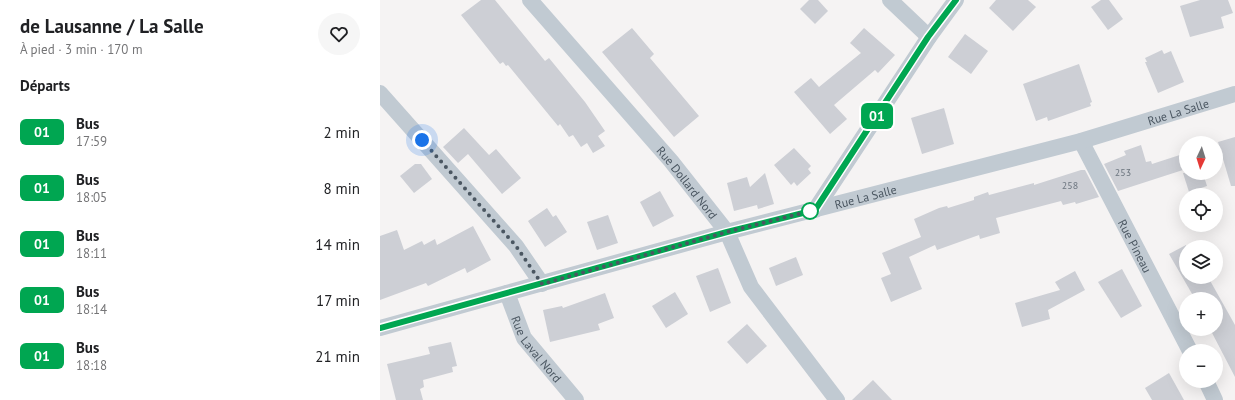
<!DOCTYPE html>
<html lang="fr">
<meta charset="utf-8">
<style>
body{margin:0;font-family:"PT Sans",sans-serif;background:#f6f6f6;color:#202124;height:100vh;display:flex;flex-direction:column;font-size:15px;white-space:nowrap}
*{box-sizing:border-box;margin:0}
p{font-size:13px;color:#757577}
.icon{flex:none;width:22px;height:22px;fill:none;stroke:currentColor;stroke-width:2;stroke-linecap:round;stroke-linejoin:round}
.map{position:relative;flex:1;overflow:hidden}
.side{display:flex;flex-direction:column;background:#fff;width:380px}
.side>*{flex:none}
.badge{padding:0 8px;border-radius:6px;font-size:14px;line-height:26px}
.needle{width:26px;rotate:184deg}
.fabs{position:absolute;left:799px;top:136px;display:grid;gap:8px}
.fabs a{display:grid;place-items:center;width:44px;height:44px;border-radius:50%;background:#fff;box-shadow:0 4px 16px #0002;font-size:20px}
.you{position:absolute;width:20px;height:20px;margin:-10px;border:3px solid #fff;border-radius:50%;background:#1a73e8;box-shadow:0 0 0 6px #1a73e833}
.map>.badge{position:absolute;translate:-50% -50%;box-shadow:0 0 0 2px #fff}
h2{padding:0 20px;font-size:15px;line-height:36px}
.round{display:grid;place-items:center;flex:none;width:42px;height:42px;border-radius:21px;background:#f6f6f6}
.head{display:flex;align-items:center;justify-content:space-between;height:68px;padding:0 20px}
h1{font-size:19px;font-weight:700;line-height:30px}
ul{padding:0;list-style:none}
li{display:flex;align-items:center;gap:12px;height:56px;padding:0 20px}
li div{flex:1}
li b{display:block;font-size:15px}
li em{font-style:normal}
li .badge{min-width:44px;font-weight:700;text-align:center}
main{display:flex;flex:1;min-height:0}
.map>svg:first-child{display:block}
</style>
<main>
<section class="side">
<div class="head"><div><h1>de Lausanne / La Salle</h1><p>À pied · 3 min · 170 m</p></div><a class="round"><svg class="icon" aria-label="heart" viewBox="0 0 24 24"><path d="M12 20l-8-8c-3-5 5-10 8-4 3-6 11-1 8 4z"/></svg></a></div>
<h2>Départs</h2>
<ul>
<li><span class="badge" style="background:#00a651;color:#fff">01</span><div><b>Bus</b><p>17:59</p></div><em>2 min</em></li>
<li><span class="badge" style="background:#00a651;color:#fff">01</span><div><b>Bus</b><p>18:05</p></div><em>8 min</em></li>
<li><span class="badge" style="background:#00a651;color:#fff">01</span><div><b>Bus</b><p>18:11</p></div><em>14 min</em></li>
<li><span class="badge" style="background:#00a651;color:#fff">01</span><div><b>Bus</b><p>18:14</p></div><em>17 min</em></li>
<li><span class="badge" style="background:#00a651;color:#fff">01</span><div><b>Bus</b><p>18:18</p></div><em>21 min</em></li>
</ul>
</section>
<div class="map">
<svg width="855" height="400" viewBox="0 0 855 400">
<rect width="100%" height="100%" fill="#f5f3f3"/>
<g fill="#cdcfd5">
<polygon points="101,0 115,0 165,61 169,58 205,102 225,131 218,136 225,146 213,153 207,143 201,147 193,135 189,137 180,124 178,126 128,65 126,66 123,62 120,64 81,15"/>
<polygon points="429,0 438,0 448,11 435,24 420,9"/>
<polygon points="616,0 648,0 656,7 633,31 609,8"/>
<polygon points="721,0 729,0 743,19 728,30 711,7"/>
<polygon points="820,0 848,0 853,13 841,17 844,28 810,37 800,6"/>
<polygon points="252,28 274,54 270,58 319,116 294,137 222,52"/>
<polygon points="484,28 515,55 498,73 495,70 454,105 467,119 450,134 414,92 431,78 439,87 481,53 470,43"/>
<polygon points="585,34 608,51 591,74 568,57"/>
<polygon points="782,50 784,54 791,51 804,82 778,93 765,62 767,62 765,58"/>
<polygon points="699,64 712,102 710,103 711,106 668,121 667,117 656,121 643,84"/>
<polygon points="564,108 574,144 542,154 531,118"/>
<polygon points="84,128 109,155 116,149 141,178 122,194 88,154 78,163 63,147"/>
<polygon points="855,137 855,186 851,186 838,142"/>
<polygon points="761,145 766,162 771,161 772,164 806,153 806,169 738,191 724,164 746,155 744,151"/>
<polygon points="414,148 431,166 428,169 431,173 417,186 414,182 411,185 394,165"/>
<polygon points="35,164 41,164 52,179 34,193 20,176"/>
<polygon points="701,170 705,170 719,197 696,204 695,202 683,205 681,201 616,218 620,233 600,239 599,235 557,250 555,245 529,257 542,289 511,302 501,278 511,274 502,253 541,237 534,219 559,208 567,206 568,208 594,200 594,197 608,192 609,195 654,183 654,185"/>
<polygon points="385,173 394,204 378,209 377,205 354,211 347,183 367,177 370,187"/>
<polygon points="803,173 823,173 827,186 809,192"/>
<polygon points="280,191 294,216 273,227 260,202"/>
<polygon points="167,208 173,217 176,215 187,232 165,247 148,221"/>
<polygon points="228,215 238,243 217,250 207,222"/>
<polygon points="93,226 111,260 87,273 85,268 48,286 46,283 0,300 0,236 17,230 24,250 42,241 44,245 55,239 57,245"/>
<polygon points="806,245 806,277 828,277 855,325 855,377 830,329 836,329 836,299 815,299 789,254"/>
<polygon points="416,257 423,275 396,286 389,268"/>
<polygon points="338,268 351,303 330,312 316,276"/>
<polygon points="742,269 762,306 741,318 718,282"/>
<polygon points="695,271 705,290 668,310 670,319 642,327 635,303 680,290 675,282"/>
<polygon points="295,292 308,314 286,328 272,306"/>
<polygon points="225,293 234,318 218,324 220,330 170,342 163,310 182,306 183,308"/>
<polygon points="367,324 387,346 367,364 347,342"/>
<polygon points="71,342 77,366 72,367 73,372 43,380 44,387 40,389 43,400 16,400 7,364 50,354 48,347"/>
<polygon points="789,373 804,400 772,400 765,388"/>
<polygon points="493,380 512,400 472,400"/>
</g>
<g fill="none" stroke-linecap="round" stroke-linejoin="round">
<g stroke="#c1cad2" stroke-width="16">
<path id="s1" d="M150,0l141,161 56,71 24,55 86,113"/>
<polyline points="510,0 549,37"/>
<polyline points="0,93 136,246 162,284"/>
<path id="s2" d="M701,141l109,210"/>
<polyline points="435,210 549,37 576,0"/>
<path id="s3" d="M127,293l17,45 52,62"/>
<path id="s4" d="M0,328l347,-96 354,-91 154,-47"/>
<polyline points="826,381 835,400"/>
</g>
</g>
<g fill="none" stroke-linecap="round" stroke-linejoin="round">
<g stroke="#fff" stroke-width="9">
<polyline id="line" points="0,328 347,232 435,210 548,37 576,0"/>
</g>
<use href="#line" stroke="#00a651" stroke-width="6"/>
<polyline stroke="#4a5661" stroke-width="4" stroke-dasharray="0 7.2" points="42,140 136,246 162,284 347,232 435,210 430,211"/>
</g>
<circle fill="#fff" stroke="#00a651" stroke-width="2" cx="430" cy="211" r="8"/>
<g text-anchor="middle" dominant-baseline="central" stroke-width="3" stroke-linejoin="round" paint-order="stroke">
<g font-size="10" fill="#6b747e">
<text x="743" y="172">253</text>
<text x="690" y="185">258</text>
</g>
<g font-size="12" fill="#4a5661" stroke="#fff">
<text stroke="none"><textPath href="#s4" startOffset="827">Rue La Salle</textPath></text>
<text stroke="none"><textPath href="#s1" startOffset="241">Rue Dollard Nord</textPath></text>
<text stroke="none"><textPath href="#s4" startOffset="503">Rue La Salle</textPath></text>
<text stroke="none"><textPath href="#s2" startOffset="118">Rue Pineau</textPath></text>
<text stroke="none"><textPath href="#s3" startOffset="64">Rue Laval Nord</textPath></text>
</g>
</g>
</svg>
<div class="fabs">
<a><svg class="needle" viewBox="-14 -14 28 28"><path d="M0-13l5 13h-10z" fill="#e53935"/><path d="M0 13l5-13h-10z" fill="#757577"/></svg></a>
<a><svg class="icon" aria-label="locate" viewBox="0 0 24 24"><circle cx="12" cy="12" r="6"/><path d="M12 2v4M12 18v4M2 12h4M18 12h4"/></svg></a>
<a><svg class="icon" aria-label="layers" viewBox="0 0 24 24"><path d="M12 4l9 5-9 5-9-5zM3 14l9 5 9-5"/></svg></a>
<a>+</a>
<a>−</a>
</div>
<div class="you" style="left:42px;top:140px"></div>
<b class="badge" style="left:497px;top:116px;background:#00a651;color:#fff">01</b>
</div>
</main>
